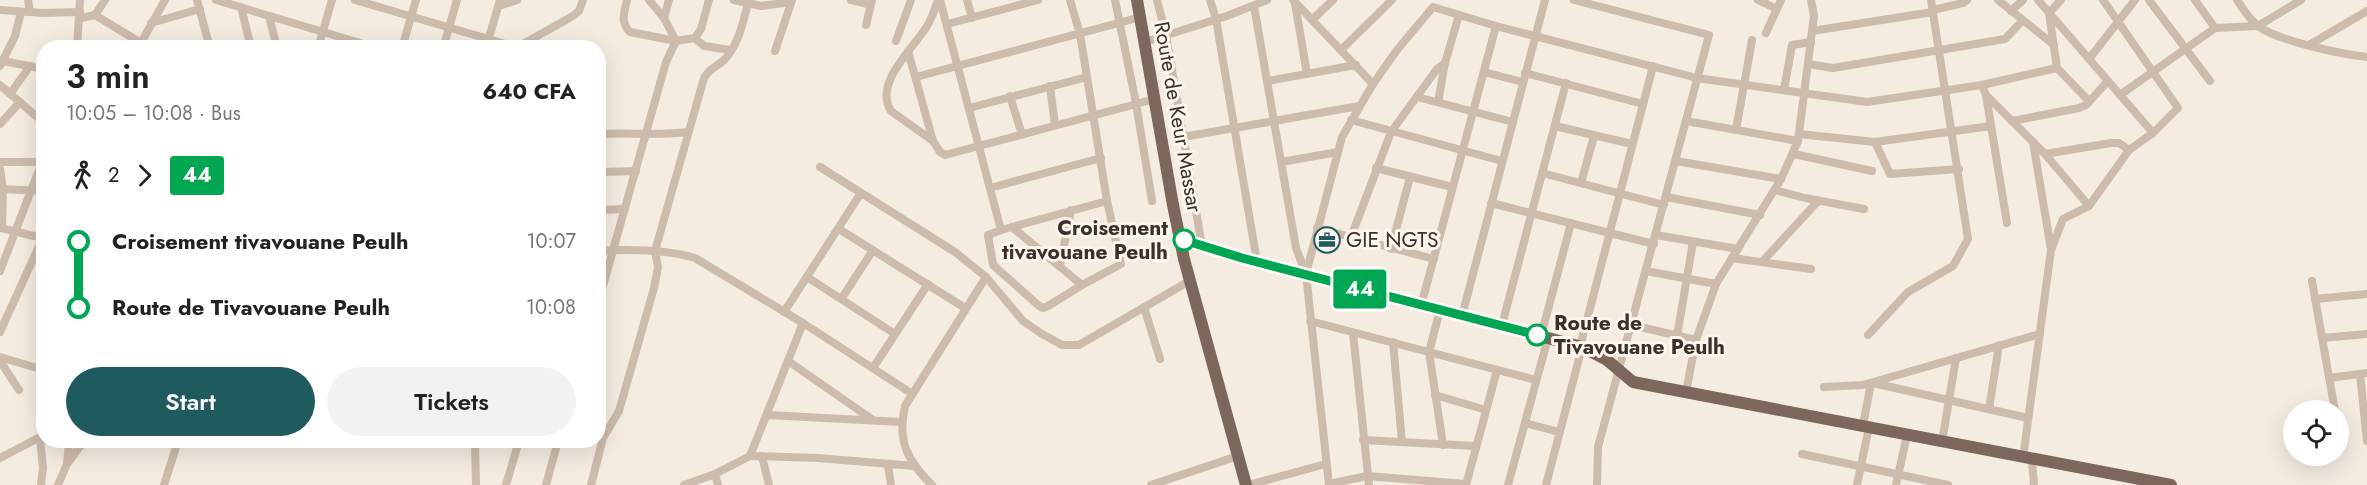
<!DOCTYPE html>
<meta charset="utf-8">
<style>
body{margin:0;font-family:Jost,sans-serif;background:#f2f2f2;color:#222;height:100vh;display:flex;flex-direction:column;font-size:22px;white-space:nowrap}
*{box-sizing:border-box;margin:0}
p{font-size:20px;color:#767676}
.icon{flex:none;width:33px;height:33px;fill:none;stroke:currentColor;stroke-width:2;stroke-linecap:round;stroke-linejoin:round}
.map{position:relative;flex:1;overflow:hidden}
.drawer{position:absolute;left:36px;top:40px;width:570px;height:408px;display:flex;flex-direction:column;background:#fff;border-radius:24px;box-shadow:0 6px 24px #0002}
.drawer>*{flex:none}
.badge{padding:0 12px;border-radius:4px;font-size:21px;line-height:39px}
.buttons{position:absolute;left:2283px;top:400px;display:grid;gap:12px}
.buttons a{display:grid;place-items:center;width:66px;height:66px;border-radius:50%;background:#fff;box-shadow:0 6px 24px #0002;font-size:30px}
.map>.badge{position:absolute;translate:-50% -50%;box-shadow:0 0 0 3px #fff}
.legs{display:flex;align-items:center;gap:9px;height:66px;padding:0 30px;font-size:20px}
.legs p{margin-inline-start:auto}
.head{display:flex;align-items:center;justify-content:space-between;height:102px;padding:0 30px}
h1{font-size:33px;font-weight:600;line-height:45px}
.cta{display:flex;gap:12px;margin-top:auto;padding:12px 30px}
.cta a{flex:1;height:69px;border-radius:36px;background:#1f5a5e;color:#fff;font-size:24px;font-weight:600;line-height:69px;text-align:center}
.cta a+a{background:#f2f2f2;color:#222}
ul{padding:0 30px;list-style:none}
li{display:flex;align-items:center;gap:21px;height:66px;font-size:22px}
li i{display:grid;place-items:center;width:9px;height:100%;margin:0 8px;background:currentColor}
li i::after{content:'';width:15px;height:15px;margin:-8px;border:4px solid;border-radius:50%;background:#fff}
li p{margin-inline-start:auto}
li:first-child i{background:linear-gradient(#0000 50%,currentColor 0)}
li:last-child i{background:linear-gradient(currentColor 50%,#0000 0)}
.map>svg:first-child{display:block}
</style>
<div class="map">
<svg width="2367" height="485" viewBox="0 0 2367 485">
<rect width="100%" height="100%" fill="#f4ebe1"/>
<g fill="none" stroke-linecap="round" stroke-linejoin="round">
<g stroke="#cdbbac" stroke-width="8">
<polyline points="28,0 30,12"/>
<polyline points="197,0 210,48"/>
<polyline points="216,0 377,48"/>
<polyline points="355,0 512,46 523,44 573,16 579,11 583,0"/>
<path d="M627,0c-3,13 -7,22 3,32l46,9"/>
<polyline points="649,0 664,18 676,41"/>
<polyline points="734,0 761,6 791,2"/>
<polyline points="851,0 870,5"/>
<path d="M938,0c-3,9 -6,18 -11,26 -13,22 -54,57 -36,85l42,30 7,11 5,3 210,-56"/>
<polyline points="940,0 1001,230 1107,201 1080,34 1070,0"/>
<polyline points="967,0 972,18"/>
<polyline points="1115,0 1136,103 1152,201"/>
<polyline points="1157,0 1166,35 1202,246"/>
<polyline points="1210,0 1216,19 1257,262"/>
<polyline points="1293,0 1373,84"/>
<polyline points="1574,0 1709,35 1598,447 1597,485"/>
<polyline points="1758,0 1777,9"/>
<polyline points="1998,0 2054,45"/>
<polyline points="2038,0 2153,133"/>
<polyline points="2061,0 2049,13 2057,68 2089,101"/>
<polyline points="2149,0 2210,81"/>
<polyline points="2195,0 2215,28 2258,26 2301,0"/>
<path d="M2237,0c6,9 12,19 21,26 20,15 83,28 109,31"/>
<polyline points="1295,3 1307,74"/>
<polyline points="499,6 517,0"/>
<polyline points="1254,6 1296,248 1306,274 1329,485"/>
<polyline points="241,7 251,48"/>
<polyline points="0,10 43,13 80,12"/>
<polyline points="1933,10 1963,3 1967,0"/>
<polyline points="2011,11 2023,0"/>
<polyline points="95,15 141,43"/>
<polyline points="269,16 277,48"/>
<polyline points="81,18 95,15 105,0"/>
<polyline points="664,18 669,0"/>
<polyline points="1312,20 1333,0"/>
<polyline points="151,23 200,9"/>
<polyline points="947,24 1038,0"/>
<polyline points="866,25 872,0"/>
<polyline points="1812,31 1933,12"/>
<polyline points="1766,33 1781,0"/>
<polyline points="695,38 704,46 730,50"/>
<polyline points="896,41 911,0"/>
<polyline points="1145,42 1227,16 1267,0"/>
<polyline points="2309,45 2367,11"/>
<polyline points="77,48 80,0"/>
<polyline points="138,48 165,0"/>
<polyline points="318,48 332,0"/>
<polyline points="402,48 416,0"/>
<polyline points="443,48 457,0"/>
<polyline points="486,48 500,0"/>
<polyline points="1341,50 1392,0"/>
<polyline points="775,51 792,0"/>
<polyline points="908,51 933,141"/>
<polyline points="2089,59 2135,0"/>
<polyline points="3,61 44,69"/>
<polyline points="1808,64 1833,68 2005,39 2023,20"/>
<polyline points="0,66 15,36 21,12"/>
<polyline points="1484,72 1523,82"/>
<polyline points="1525,73 1643,104"/>
<polyline points="916,77 1141,17"/>
<polyline points="1267,81 1356,65"/>
<polyline points="0,85 44,123"/>
<polyline points="1982,85 1986,95 2045,154 2089,206"/>
<polyline points="1050,86 1055,125"/>
<polyline points="1784,90 1792,45 1811,42"/>
<polyline points="10,94 30,66"/>
<polyline points="1986,95 2007,223"/>
<polyline points="2120,95 2215,28"/>
<polyline points="1010,96 1022,135"/>
<polyline points="1417,97 1513,122"/>
<polyline points="1438,102 1445,63 1459,15"/>
<polyline points="969,108 1087,77"/>
<polyline points="1351,120 1502,161"/>
<polyline points="1686,121 1798,141"/>
<polyline points="2012,121 2079,108 2086,105 2108,81"/>
<polyline points="0,124 20,102"/>
<polyline points="1555,126 1632,144"/>
<polyline points="1736,130 1752,40"/>
<path d="M598,134c31,-2 60,2 90,-2"/>
<polyline points="1799,134 1875,142 1991,126"/>
<polyline points="1183,137 1359,106"/>
<polyline points="1875,142 1890,174 1959,169"/>
<polyline points="2033,142 2051,249"/>
<polyline points="1794,154 1872,171"/>
<polyline points="2045,154 2111,143 2119,143 2129,150"/>
<polyline points="1676,161 1781,179"/>
<polyline points="0,162 42,162"/>
<polyline points="1281,162 1338,152"/>
<polyline points="820,167 955,252 986,277 1023,321 1042,334 1062,345 1079,345 1191,280"/>
<polyline points="1376,168 1452,187"/>
<polyline points="0,169 3,189 2,228"/>
<polyline points="601,172 636,171"/>
<polyline points="1542,173 1664,205"/>
<polyline points="1581,183 1594,136"/>
<polyline points="990,188 1101,158"/>
<polyline points="0,189 44,191"/>
<polyline points="1775,190 1805,198 1864,209"/>
<polyline points="1666,197 1760,215"/>
<polyline points="1491,203 1654,244"/>
<polyline points="598,210 625,209"/>
<polyline points="1012,227 1082,285 1121,264 1107,201"/>
<polyline points="0,228 42,238"/>
<polyline points="1317,228 1434,259"/>
<polyline points="839,229 965,308"/>
<polyline points="1001,230 988,235 993,265 1038,305 1043,308 1048,306 1082,285"/>
<polyline points="1656,235 1738,249"/>
<polyline points="1351,237 1391,132 1437,69 1445,63"/>
<polyline points="1391,249 1410,177"/>
<path d="M598,251c33,-2 66,-2 97,7l108,65 108,70"/>
<polyline points="1732,258 1811,269"/>
<polyline points="1762,262 1818,201"/>
<polyline points="1060,266 1071,210"/>
<polyline points="0,271 44,157"/>
<polyline points="1646,271 1716,284"/>
<polyline points="1306,274 1342,137 1373,84 1397,50 1433,7 1496,26 1697,78 1867,102 1982,85 2057,68"/>
<polyline points="807,277 895,334"/>
<polyline points="2312,281 2335,411"/>
<polyline points="601,293 666,62 676,41 695,38 701,29 709,0"/>
<polyline points="842,298 873,250"/>
<polyline points="2315,299 2367,294"/>
<polyline points="1421,306 1496,26"/>
<polyline points="1144,307 1160,359"/>
<polyline points="1440,310 1429,352 1443,445"/>
<polyline points="784,312 861,193"/>
<polyline points="1462,316 1545,0"/>
<polyline points="1310,321 1536,380"/>
<polyline points="1502,325 1566,83"/>
<polyline points="1632,325 1696,340"/>
<polyline points="0,332 44,235"/>
<polyline points="1353,333 1369,485"/>
<polyline points="1868,335 1908,292 1953,266 1968,239 1931,0"/>
<polyline points="1541,336 1571,223"/>
<polyline points="1677,336 1693,242"/>
<polyline points="2322,338 2367,334"/>
<polyline points="1393,342 1402,442"/>
<polyline points="1580,347 1653,66"/>
<polyline points="0,357 44,370"/>
<polyline points="0,361 19,390"/>
<polyline points="788,361 873,420"/>
<polyline points="873,368 928,284"/>
<polyline points="2360,374 2367,441"/>
<polyline points="2329,378 2367,373"/>
<polyline points="1873,383 2028,418"/>
<polyline points="1824,387 1863,385 2040,334"/>
<polyline points="1686,392 1696,340 1716,284 1781,179 1798,141 1812,31 1814,16 1811,0"/>
<polyline points="1435,395 1486,410"/>
<polyline points="1989,409 1999,345"/>
<polyline points="767,415 901,422"/>
<polyline points="1525,423 1559,432"/>
<polyline points="1863,425 1871,383"/>
<polyline points="2338,429 2341,441"/>
<polyline points="40,438 43,468 41,485"/>
<polyline points="1363,440 1475,446"/>
<polyline points="1942,442 1956,358"/>
<polyline points="1802,454 1948,485"/>
<polyline points="750,456 803,323"/>
<polyline points="762,456 769,485"/>
<polyline points="0,458 44,435"/>
<polyline points="2023,458 2051,250 2063,219 2089,206 2129,150 2153,133 2178,108 2103,0"/>
<polyline points="2032,460 2034,485"/>
<polyline points="67,464 84,441"/>
<polyline points="888,465 891,485"/>
<polyline points="715,474 718,485"/>
<polyline points="1329,484 1367,476 1466,484"/>
<polyline points="58,485 67,464 69,441"/>
<polyline points="164,485 178,441"/>
<polyline points="476,485 475,444 477,441"/>
<polyline points="506,485 519,441"/>
<polyline points="546,485 558,441"/>
<path d="M591,485l12,-47 16,-27 35,-123 4,-21 -3,-16 49,-173c5,-10 15,-12 22,-20 14,-17 17,-37 23,-58"/>
<polyline points="684,485 715,474 750,456 818,458 915,466"/>
<path d="M932,485c-25,-24 -35,-45 -27,-79l81,-129"/>
<polyline points="1151,485 1238,456"/>
<polyline points="1248,485 1326,464"/>
<polyline points="1466,485 1497,370"/>
<polyline points="1508,485 1548,338"/>
<polyline points="1546,485 1582,347"/>
<polyline points="1857,485 1869,427"/>
<polyline points="1896,485 1907,435"/>
</g>
<g stroke="#7d675c" stroke-width="12">
<polyline points="1137,0 1173,205 1184,259 1246,485"/>
<polyline points="1180,239 1243,258 1582,347 1607,360 1633,382 2171,485"/>
</g>
</g>
<g fill="none" stroke-linecap="round" stroke-linejoin="round">
<g stroke="#fff" stroke-width="14">
<polyline id="line-1" points="1184,240 1242,258 1537,335"/>
</g>
<use href="#line-1" stroke="#00a651" stroke-width="9"/>
</g>
<defs>
<g id="office-ring" transform="scale(1.35)"><circle r="9.5" fill="#fbf5ee" stroke="#1f5a5e" stroke-width="1.5"/><path d="M-6-3h4V-5.5h4V-3h4V5H-6ZM-1-4.5V-3h2v-1.5ZM-6 0V1H6V0Z" fill="#1f5a5e"/></g>
</defs>
<g fill-rule="evenodd">
<use href="#office-ring" x="1327" y="240"/>
</g>
<g fill="#fff" stroke="#00a651" stroke-width="3">
<circle cx="1184" cy="240" r="10"/>
<circle cx="1537" cy="335" r="10"/>
</g>
<g text-anchor="middle" dominant-baseline="central" stroke-width="6" stroke-linejoin="round" paint-order="stroke">
<g font-size="21" fill="#3b302b" stroke="#fbf5ee">
<text transform="translate(1178 117) rotate(80)">Route de Keur Massar</text>
</g>
<g font-size="21" font-weight="bold" fill="#3b302b" stroke="#fbf5ee" text-anchor="end">
<text x="1168" y="228">Croisement<tspan x="1168" dy="24">tivavouane Peulh</tspan></text>
<text x="1554" y="323" text-anchor="start">Route de<tspan x="1554" dy="24">Tivavouane Peulh</tspan></text>
</g>
<g font-size="21" fill="#3b302b" stroke="#fbf5ee" text-anchor="start">
<text x="1346" y="240">GIE NGTS</text>
</g>
</g>
</svg>
<div class="buttons">
<a><svg class="icon" aria-label="locate" viewBox="0 0 24 24"><circle cx="12" cy="12" r="6"/><path d="M12 2v4M12 18v4M2 12h4M18 12h4"/></svg></a>
</div>
<b class="badge" style="left:1360px;top:289px;background:#00a651;color:#fff">44</b>
<section class="drawer">
<div class="head"><div><h1>3 min</h1><p>10:05 – 10:08 · Bus</p></div><b>640 CFA</b></div>
<div class="legs"><svg class="icon" aria-label="walk" viewBox="0 0 24 24"><circle cx="13" cy="4" r="2"/><path d="M13 8l-2 6 4 7M11 14l-3 7M7 12l3-4h3l4 4"/></svg>2<svg class="icon" aria-label="forward" viewBox="0 0 24 24"><path d="M9 5l7 7-7 7"/></svg><b class="badge" style="background:#00a651;color:#fff">44</b></div>
<ul>
<li><i style="color:#00a651"></i><b>Croisement tivavouane Peulh</b><p>10:07</p></li>
<li><i style="color:#00a651"></i><b>Route de Tivavouane Peulh</b><p>10:08</p></li>
</ul>
<div class="cta"><a>Start</a><a>Tickets</a></div>
</section>
</div>
